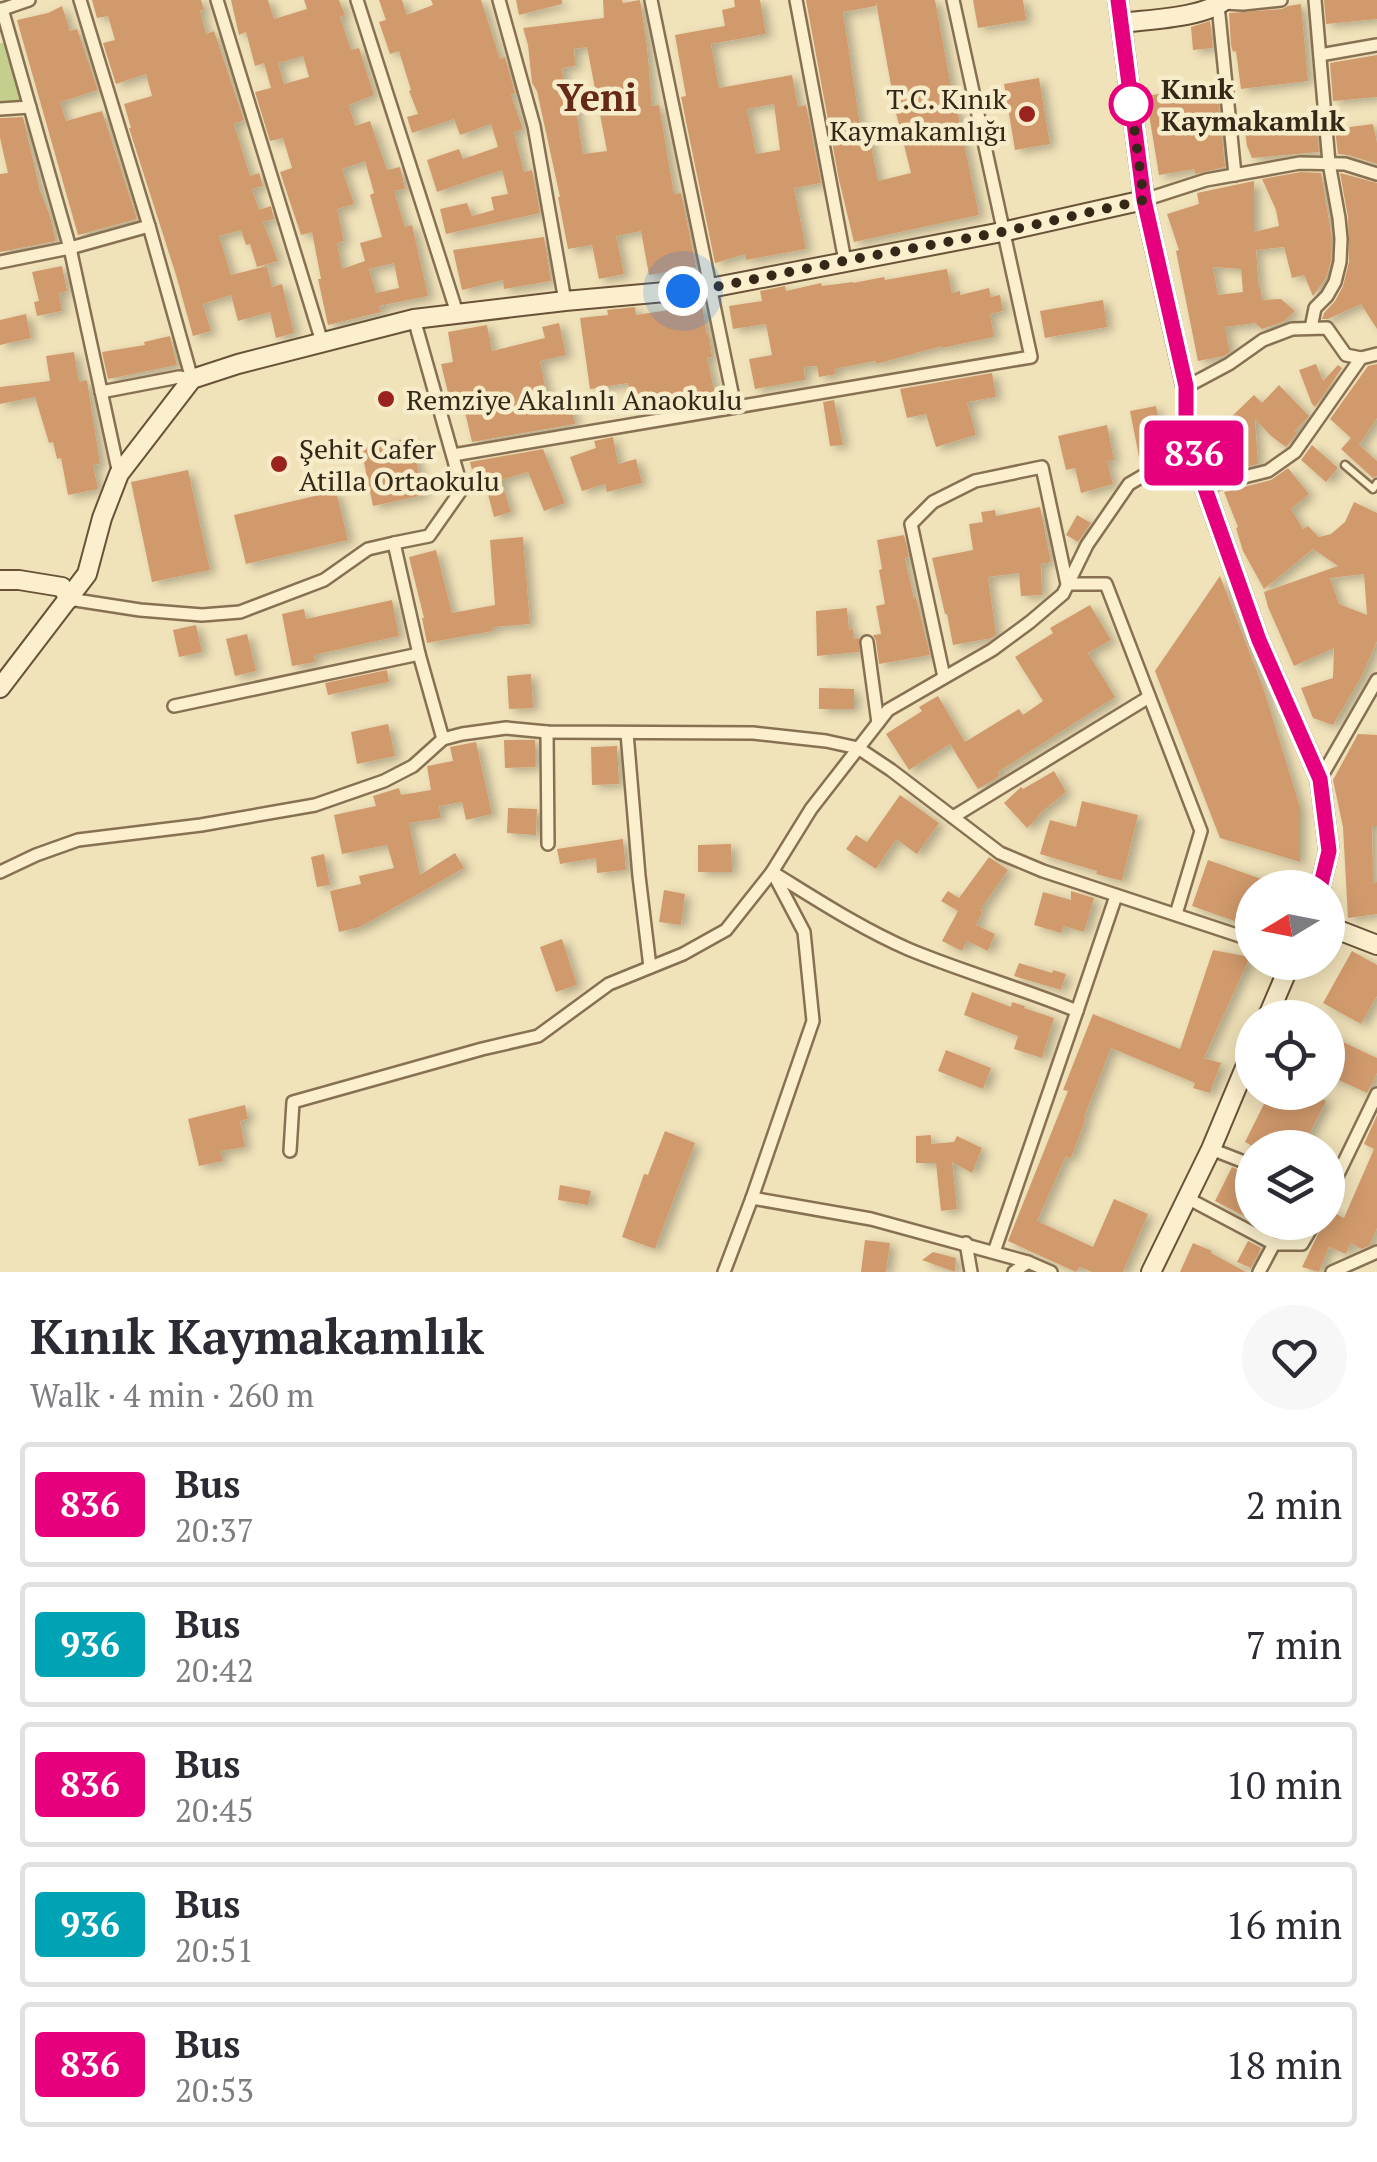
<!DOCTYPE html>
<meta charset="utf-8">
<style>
body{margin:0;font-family:"PT Serif",serif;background:#f7f7f7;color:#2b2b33;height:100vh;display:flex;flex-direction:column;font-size:38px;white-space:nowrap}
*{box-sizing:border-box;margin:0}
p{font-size:32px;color:#7c7c81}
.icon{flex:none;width:55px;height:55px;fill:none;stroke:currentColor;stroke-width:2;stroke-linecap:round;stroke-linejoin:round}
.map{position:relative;height:1272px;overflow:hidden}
.details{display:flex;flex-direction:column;background:#fff;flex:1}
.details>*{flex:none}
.badge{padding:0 20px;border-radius:8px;font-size:35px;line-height:65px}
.needle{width:65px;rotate:260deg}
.fabs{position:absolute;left:1235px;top:870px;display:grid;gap:20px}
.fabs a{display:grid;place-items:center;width:110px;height:110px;border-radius:50%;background:#fff;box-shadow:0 5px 25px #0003;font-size:50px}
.you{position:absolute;width:50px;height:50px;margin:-25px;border:8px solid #fff;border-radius:50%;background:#1a73e8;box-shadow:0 0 0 15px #1a73e833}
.map>.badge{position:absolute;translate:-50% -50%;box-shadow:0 0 0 5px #fff}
.round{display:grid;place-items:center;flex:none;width:105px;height:105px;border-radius:52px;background:#f7f7f7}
.head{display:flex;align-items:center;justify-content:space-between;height:170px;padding:0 30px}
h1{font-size:48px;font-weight:600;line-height:75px}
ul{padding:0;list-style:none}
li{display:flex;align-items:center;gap:30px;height:125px;margin:0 20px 15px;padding:0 10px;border:5px solid #e1e1e2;border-radius:10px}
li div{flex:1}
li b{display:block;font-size:38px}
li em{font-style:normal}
li .badge{min-width:110px;font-weight:700;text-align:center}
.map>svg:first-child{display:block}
</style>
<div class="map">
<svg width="1377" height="1272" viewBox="0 0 1377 1272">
<defs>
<filter id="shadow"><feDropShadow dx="6" dy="3.5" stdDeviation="5" flood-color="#0004"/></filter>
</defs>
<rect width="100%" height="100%" fill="#f0e2b9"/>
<polygon fill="#c4ce8d" points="0,43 7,43 21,104 0,106"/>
<g fill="#d19a6c" fill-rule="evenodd" filter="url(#shadow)">
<polygon points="92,0 201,0 204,10 200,11 206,34 214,31 244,120 234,124 250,176 259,173 263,186 252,189 259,210 271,206 274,219 263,222 278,261 257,267 250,244 246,245 241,230 219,236 231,275 267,266 272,287 282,284 294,333 276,338 270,312 238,321 231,295 203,304 211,331 193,336 176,275 129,128 131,128 124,104 152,96 146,74 116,84 103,43 115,40 108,16 97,18"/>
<path d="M231,0h37l6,19 33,-10 -3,-9h35l6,15 -5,2 11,33 8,-2 15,47 -25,10 6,21 15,-5 17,49 13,-3 5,22 -11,2 11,36 7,-2 16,71 -49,10 2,6 -53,13 -10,-46h3l-9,-47 -11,3 -21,-63 12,-4 -9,-30 -13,3 -15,-49 16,-4 -7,-25 -9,3 -9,-34 -7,3zM303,56l6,21 -25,7 -6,-21zM365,161l9,32 -4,2 12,42 -22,6 5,18 -23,8 -5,-26 7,-2 -7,-32 17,-5 -12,-35zM394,263l5,25 -23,5 -7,-24z"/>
<polygon points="379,0 402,0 407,15 433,5 431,0 481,0 500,59 505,57 515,93 511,95 523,129 514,132 524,172 532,170 540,213 446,234 440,209 467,203 472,216 494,210 491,197 508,194 502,170 437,192 427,160 459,149 463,159 498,147 491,124 460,135 454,119 412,133 407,117 418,114 409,91 411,90 399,51 390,54 379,22 386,20"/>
<polygon points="516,0 562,0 562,4 519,15"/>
<path d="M603,0h19l1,3 17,-3 7,46 5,60 7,-1 15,89 7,-1 15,74 -47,8 -8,-44 -25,5 8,38 -25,5 -7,-34 -24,4 -10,-52h2l-23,-106 -5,-8 -4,-38 -5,-17 81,-10zM587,47l20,104 -24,3 -10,-63 -9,1 -2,-24 13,-2 -1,-17z"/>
<path d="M734,0h26l6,34 -55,10 8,44 73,-13 6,32 8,-2 15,78 -27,5 12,61 -60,11 -1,-6 -30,9 -34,-166 5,-1 -11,-61 50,-9 -3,-16 13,-3zM774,104l6,46 -24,4 -9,-45z"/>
<path d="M806,0h129l21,114h2l21,101 -125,27 -15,-62zM876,2l20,111 15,60 -33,8 -10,-50 -7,1 -18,-120 33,-6z"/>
<polygon points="973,0 1023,0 1026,20 978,28"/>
<polygon points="1324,0 1377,0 1377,19 1326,24"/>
<polygon points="1301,4 1308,81 1241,89 1236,51 1233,52 1231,45 1229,13 1282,9 1288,6"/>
<polygon points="62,6 70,31 77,29 98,90 60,102 66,121 102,111 137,219 78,235 17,20 48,13"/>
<polygon points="1210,21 1213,48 1193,50 1191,27"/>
<polygon points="1377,55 1377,97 1333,101 1330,63"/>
<polygon points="1039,78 1050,144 1015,150 1004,84"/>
<polygon points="1217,85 1225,167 1195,174 1194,169 1159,175 1146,96"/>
<polygon points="1310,115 1313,132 1317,131 1319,152 1252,158 1247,146 1244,123 1263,121 1263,123"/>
<polygon points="23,117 40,191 49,213 56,241 0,252 0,174 8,173 0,138 0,118"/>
<polygon points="1373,124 1377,143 1377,164 1348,155 1338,154 1335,129"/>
<path d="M1301,172l20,1 11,66 -1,22 -5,17 -13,18 -9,-21 -12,3 -8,-31 -28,3 3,40h2l1,10 19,-1 14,12 -12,11 -21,7 -7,-6 -30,4 5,25 -6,4 -26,5 -22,-110 3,-1 -12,-36 32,-10 -2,-11 57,-12v51l25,-6 -3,-16 -14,-31zM1213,267l28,2 2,23 -25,3z"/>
<polygon points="1340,173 1377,183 1377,329 1361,304 1328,319 1322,319 1324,313 1335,301 1343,286 1349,262 1348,217"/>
<polygon points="544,237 551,281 504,289 503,280 462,290 453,250"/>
<polygon points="62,266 67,291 59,293 62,311 37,316 34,302 39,301 32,272"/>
<polygon points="947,269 952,293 960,291 960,295 989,288 991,297 1000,295 1003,311 990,314 994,337 942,348 942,346 876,364 875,361 834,369 836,374 819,377 817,366 804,367 805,380 755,389 749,359 772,355 766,324 733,329 729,306 762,301 760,291 785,286 786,291 821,283 822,286 853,282 853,283 884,277 885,280"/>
<polygon points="1103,300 1107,327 1045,338 1040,311"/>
<polygon points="702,305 707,335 709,334 712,357 707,358 716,398 632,412 628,383 590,389 580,318 608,315 607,310 635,307 636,315"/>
<polygon points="26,314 31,338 0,345 0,320"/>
<polygon points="559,323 566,355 540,361 548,401 568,396 575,424 472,442 461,395 449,397 441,364 453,362 448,332 487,325 492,351 545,338 542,327"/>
<polygon points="170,336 177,365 108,379 102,352 145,345 144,342"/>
<polygon points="74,352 79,382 87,380 100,464 93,465 98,489 68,495 61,458 57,459 53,442 49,443 35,397 0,404 0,387 50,381 46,356"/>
<polygon points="1316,364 1323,381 1338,365 1342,368 1315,407 1312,404 1299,370"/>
<polygon points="1377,364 1377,418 1359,445 1377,461 1377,476 1373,478 1341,449 1351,438 1330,419 1368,366"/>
<polygon points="992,373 996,397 967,402 976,435 936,447 926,414 907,418 900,389"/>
<polygon points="1279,385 1309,416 1295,431 1297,433 1286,447 1271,436 1255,419 1258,464 1219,474 1217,451 1213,451 1205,428 1225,416 1228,420 1254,395 1262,403"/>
<polygon points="834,400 843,445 830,446 823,402"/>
<polygon points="1156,406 1165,452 1139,457 1130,411"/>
<polygon points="1107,425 1114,460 1107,461 1113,484 1081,493 1075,468 1066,470 1058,436"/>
<polygon points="613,437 618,464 636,459 642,483 607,492 605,484 582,491 570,457 596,448 594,441"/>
<polygon points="411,438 424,495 373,506 361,448"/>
<polygon points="1312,445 1338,468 1326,482 1301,460"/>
<polygon points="543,449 565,503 544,511 528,472 501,480 511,512 494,517 483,476 474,478 470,462"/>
<path d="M1288,468l21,26 -18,15 12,20 5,-3 11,11 12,-3 14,-12 9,-20 23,11v128l-15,35 -29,49 -20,-7 -12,-30 32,-10 1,-30 -40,18 -26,-59 -4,-15 74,-26 -25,-17 -49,40 -21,-38 -7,-23 2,-1 -14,-35 47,-12zM1364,574l3,41 -28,-11 -9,-26z"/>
<polygon points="188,470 210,570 152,582 131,482"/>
<polygon points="336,491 348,540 246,564 234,515"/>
<polygon points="1040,507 1051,562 1041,564 1042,595 1021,596 1019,573 988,577 996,635 992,638 953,645 947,614 945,614 932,558 973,550 969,524 983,522 981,512 995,510 996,516"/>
<polygon points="1077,515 1091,523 1078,542 1066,535"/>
<polygon points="904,535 909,557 905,558 914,599 916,598 930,655 879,664 876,641 873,635 881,634 876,606 885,604 879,570 882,569 877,540"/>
<polygon points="523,537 530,624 492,627 493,631 427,643 422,618 424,618 409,557 436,550 452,613 495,605 490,540"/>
<polygon points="1220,576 1263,687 1300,807 1300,862 1220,838 1155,671"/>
<polygon points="392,600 399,636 314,655 315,662 292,666 282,614 304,609 306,619"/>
<polygon points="1090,605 1111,640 1088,653 1115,697 998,772 1000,776 978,789 950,744 909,770 886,734 922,711 919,707 938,696 965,742 1019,709 1023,715 1043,701 1015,657 1053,633 1050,628"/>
<polygon points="847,608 849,630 853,629 854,639 859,638 859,652 817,656 816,611"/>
<polygon points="196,625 202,652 179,657 173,630"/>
<polygon points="247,634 256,671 235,676 226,639"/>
<polygon points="387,670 389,682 328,695 325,683"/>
<polygon points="531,674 533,708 509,709 507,676"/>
<polygon points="819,688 854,689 854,709 819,709"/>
<polygon points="388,724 395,756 357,764 351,732"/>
<polygon points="1358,734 1377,735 1377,826 1372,826 1373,883 1377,882 1377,914 1348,918 1343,827 1333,780"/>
<polygon points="504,740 535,740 535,767 505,768"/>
<polygon points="476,742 492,814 466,820 462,802 439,806 441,818 409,823 420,875 455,853 464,868 360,927 339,932 330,891 361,884 359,876 394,868 387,845 342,854 334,815 376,806 373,796 399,788 401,795 431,790 427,766 453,761 450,747"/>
<polygon points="617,746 619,784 592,785 591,747"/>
<polygon points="1054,771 1066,792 1037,816 1039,816 1027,828 1004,803 1021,787 1023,789"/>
<polygon points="900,795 939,823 917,854 896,839 876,869 846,849 856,835 867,842"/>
<polygon points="1082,801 1138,815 1122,881 1096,874 1097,871 1040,854 1050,820 1076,827"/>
<polygon points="508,808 537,809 536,835 507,833"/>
<polygon points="623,839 626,870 597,873 596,858 560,864 557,849"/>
<polygon points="731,844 732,872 698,872 698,845"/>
<polygon points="324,854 330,885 317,887 311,857"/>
<polygon points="989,857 1008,870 980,910 983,911 976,925 995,934 988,951 967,941 962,951 942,941 958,911 941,901 948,891 959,898"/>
<polygon points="1208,860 1281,886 1252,888 1252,927 1192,906"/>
<polygon points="664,890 685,894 681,925 659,922"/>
<polygon points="1071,891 1094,898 1084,932 1064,926 1061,933 1034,925 1043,892 1071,900"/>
<polygon points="562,939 577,985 556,992 540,947"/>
<polygon points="1213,950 1250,957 1204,1058 1221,1063 1210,1093 1193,1088 1195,1083 1111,1048 1084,1117 1086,1118 1071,1158 1066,1156 1037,1221 1093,1247 1114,1199 1148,1214 1123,1272 1092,1272 1080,1267 1076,1272 1008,1241 1068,1091 1063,1090 1093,1014 1180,1049"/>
<polygon points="1352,951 1377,965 1377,996 1361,1024 1323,1003"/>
<polygon points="1019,963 1052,973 1053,970 1066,974 1061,990 1014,976"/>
<polygon points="972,992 1011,1007 1012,1002 1025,1006 1024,1008 1054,1018 1042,1058 1014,1049 1018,1036 964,1015"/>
<polygon points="1328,1035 1377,1058 1377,1073 1367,1093 1328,1075"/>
<polygon points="946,1050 991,1068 983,1089 938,1071"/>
<polygon points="1270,1092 1309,1092 1326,1101 1302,1148 1256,1148 1245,1142"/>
<polygon points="245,1105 248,1119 240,1121 245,1147 220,1151 223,1161 199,1166 188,1119"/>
<polygon points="1377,1115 1377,1228 1369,1246 1361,1249 1351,1243 1346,1254 1329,1247 1319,1272 1302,1267 1324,1222 1328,1222 1328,1210 1344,1218 1374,1149 1364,1144"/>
<polygon points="665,1131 695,1143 655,1249 622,1237 644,1174 648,1175"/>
<polygon points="931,1135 931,1144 954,1142 957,1136 982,1148 972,1173 952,1162 957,1209 941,1211 936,1163 916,1163 916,1136"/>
<polygon points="1232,1167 1252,1176 1252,1220 1215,1201"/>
<polygon points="560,1185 591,1191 588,1205 558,1200"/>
<polygon points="865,1240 890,1243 886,1272 861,1272"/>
<polygon points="1248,1241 1261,1248 1251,1268 1237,1262"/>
<polygon points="1193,1243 1212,1251 1211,1253 1246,1272 1180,1272"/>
<polygon points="933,1252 956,1258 955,1272 922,1260"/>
</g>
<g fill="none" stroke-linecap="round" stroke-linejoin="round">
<g stroke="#887153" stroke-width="11">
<polyline id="lane" points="1345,465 1373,489 1377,483"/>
</g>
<g stroke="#887153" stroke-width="16">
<g id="street">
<polyline points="80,0 149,226 192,379 179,377 101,392"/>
<polyline points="217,0 322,342"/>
<polyline points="357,0 457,313"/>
<polyline points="499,0 534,126 565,301"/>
<polyline points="651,0 735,407"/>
<polyline points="796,0 845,261"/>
<polyline points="1223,3 1243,4 1281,0"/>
<polyline points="1218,5 1235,175"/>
<polyline points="2,9 70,248 119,474"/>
<polyline points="0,10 29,0"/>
<polyline points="1320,55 1377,45"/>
<polyline points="0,109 30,107"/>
<polyline points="1144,200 1206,180 1300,163 1345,164 1377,174"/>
<polyline points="0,262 70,248 149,226"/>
<polyline points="414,319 462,489 429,536 394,543 419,654 443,739"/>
<polyline points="1311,328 1315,308 1327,296 1335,282 1340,262 1341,239 1339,218 1329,163 1315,0"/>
<polyline points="1186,387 1229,364 1263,340 1292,329 1327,328 1346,355 1361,358 1377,354"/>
<polyline points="453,455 1031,357 953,0"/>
<polyline points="1204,487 1268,471 1295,452 1361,358"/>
<polyline points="69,599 140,610 202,615 240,612 324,580 368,549 394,543"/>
<polyline points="867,642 878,723"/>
<polyline points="944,677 911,524 933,502 975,481 1042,467 1067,584 1106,584 1201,831 1176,914"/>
<polyline points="174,706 419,654"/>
<polyline points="547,732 548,844"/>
<polyline points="627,733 639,876 650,967"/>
<polyline points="1320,779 1377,680"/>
<polyline points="953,817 1149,697"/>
<polyline points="0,872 36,855 78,840 201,825 315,805 384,781 413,766 443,739 462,734 506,728 547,732 753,733 826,741 858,748 891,770 1000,853 1043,871 1252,940"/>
<path d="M772,872c44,27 88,56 136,77 55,23 113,39 169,62l39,-115"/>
<polyline points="1211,1149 1252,1165"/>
<polyline points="290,1151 293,1102 482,1049 538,1036 609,984 683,954 726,930 772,872 811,809 888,710 992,650 1030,622 1063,594 1087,545 1129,484 1153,470 1196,463"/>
<polyline points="1328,1195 1377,1094"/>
<polyline points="752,1198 871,1219 1028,1262"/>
<polyline points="1187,1198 1274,1244"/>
<polyline points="966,1243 971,1272"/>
<polyline points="994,1252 1077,1011"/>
<polyline points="724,1272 752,1198 813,1021 804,932 774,875"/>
<polyline points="1014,1272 1028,1262 1051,1272"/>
<polyline points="1259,1272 1274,1244 1302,1244 1315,1222"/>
<polyline points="1332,1272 1377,1252"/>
</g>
</g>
<g stroke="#695237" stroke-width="22">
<g id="secondary">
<polyline points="1118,0 1144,200 1186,387 1186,424 1196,463 1259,640 1320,779 1329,851 1320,888"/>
<path d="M1121,23c30,-4 82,-5 104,-23"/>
<polyline points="0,580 19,580 62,587 69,599"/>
<polyline points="0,688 87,574 102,518 119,474 192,379 238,364 414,319 565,301 710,288 1002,232 1144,200"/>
<polyline points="1328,926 1377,945"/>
<polyline points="1267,1018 1291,962"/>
<polyline points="1151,1272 1211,1149 1252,1051"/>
</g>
</g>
<use href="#lane" stroke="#fbefcd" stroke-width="6"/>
<use href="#street" stroke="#fbefcd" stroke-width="11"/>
<use href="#secondary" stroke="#fbefcd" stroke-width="18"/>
</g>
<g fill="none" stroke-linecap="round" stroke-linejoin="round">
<g stroke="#fff" stroke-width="22">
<polyline id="line" points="1118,0 1144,200 1186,386 1186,424 1196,463 1259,640 1320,779 1329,851 1320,888"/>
</g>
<use href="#line" stroke="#e6007e" stroke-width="15"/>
<polyline stroke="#352819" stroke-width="10" stroke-dasharray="0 18" points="683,291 710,288 844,261 1002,232 1144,200 1131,104"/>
</g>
<circle fill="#fff" stroke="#e6007e" stroke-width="5" cx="1131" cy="104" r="20"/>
<g fill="#9a231f" stroke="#f7ecc9" stroke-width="4">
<circle cx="1027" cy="114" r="10"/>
<circle cx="386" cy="399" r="10"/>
<circle cx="279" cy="464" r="10"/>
</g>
<g text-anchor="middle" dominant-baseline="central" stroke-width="9" stroke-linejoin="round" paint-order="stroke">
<g font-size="28" font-weight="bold" fill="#352819" stroke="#f7ecc9" text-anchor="start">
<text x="1161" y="88">Kınık<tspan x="1161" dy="32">Kaymakamlık</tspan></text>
</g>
<g font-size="28" fill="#352819" stroke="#f7ecc9" text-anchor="start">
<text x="1007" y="98" text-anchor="end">T.C. Kınık<tspan x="1007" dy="32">Kaymakamlığı</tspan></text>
<text x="406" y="399">Remziye Akalınlı Anaokulu</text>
<text x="299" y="448">Şehit Cafer<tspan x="299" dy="32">Atilla Ortaokulu</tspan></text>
</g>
<g font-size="38" font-weight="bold" fill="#652916" stroke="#f7ecc9">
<text x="597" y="97">Yeni</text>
</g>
</g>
</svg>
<div class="fabs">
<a><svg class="needle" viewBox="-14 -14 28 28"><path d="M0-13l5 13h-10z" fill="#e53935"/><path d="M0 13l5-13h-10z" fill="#7c7c81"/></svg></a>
<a><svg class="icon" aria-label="locate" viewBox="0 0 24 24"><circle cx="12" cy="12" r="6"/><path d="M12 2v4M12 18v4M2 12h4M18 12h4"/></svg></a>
<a><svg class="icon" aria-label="layers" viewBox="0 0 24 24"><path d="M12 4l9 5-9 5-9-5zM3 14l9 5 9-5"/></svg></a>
</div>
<div class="you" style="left:683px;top:291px"></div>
<b class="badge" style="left:1194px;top:453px;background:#e6007e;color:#fff">836</b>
</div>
<section class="details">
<div class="head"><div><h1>Kınık Kaymakamlık</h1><p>Walk · 4 min · 260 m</p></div><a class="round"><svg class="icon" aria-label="heart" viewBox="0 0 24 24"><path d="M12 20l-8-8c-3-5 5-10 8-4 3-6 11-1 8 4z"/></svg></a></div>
<ul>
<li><span class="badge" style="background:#e6007e;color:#fff">836</span><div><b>Bus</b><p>20:37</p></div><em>2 min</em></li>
<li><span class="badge" style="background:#00a3b4;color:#fff">936</span><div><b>Bus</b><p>20:42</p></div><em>7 min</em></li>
<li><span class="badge" style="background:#e6007e;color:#fff">836</span><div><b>Bus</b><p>20:45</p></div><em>10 min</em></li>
<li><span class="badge" style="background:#00a3b4;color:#fff">936</span><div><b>Bus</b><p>20:51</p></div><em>16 min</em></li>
<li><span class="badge" style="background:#e6007e;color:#fff">836</span><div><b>Bus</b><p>20:53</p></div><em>18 min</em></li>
</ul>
</section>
